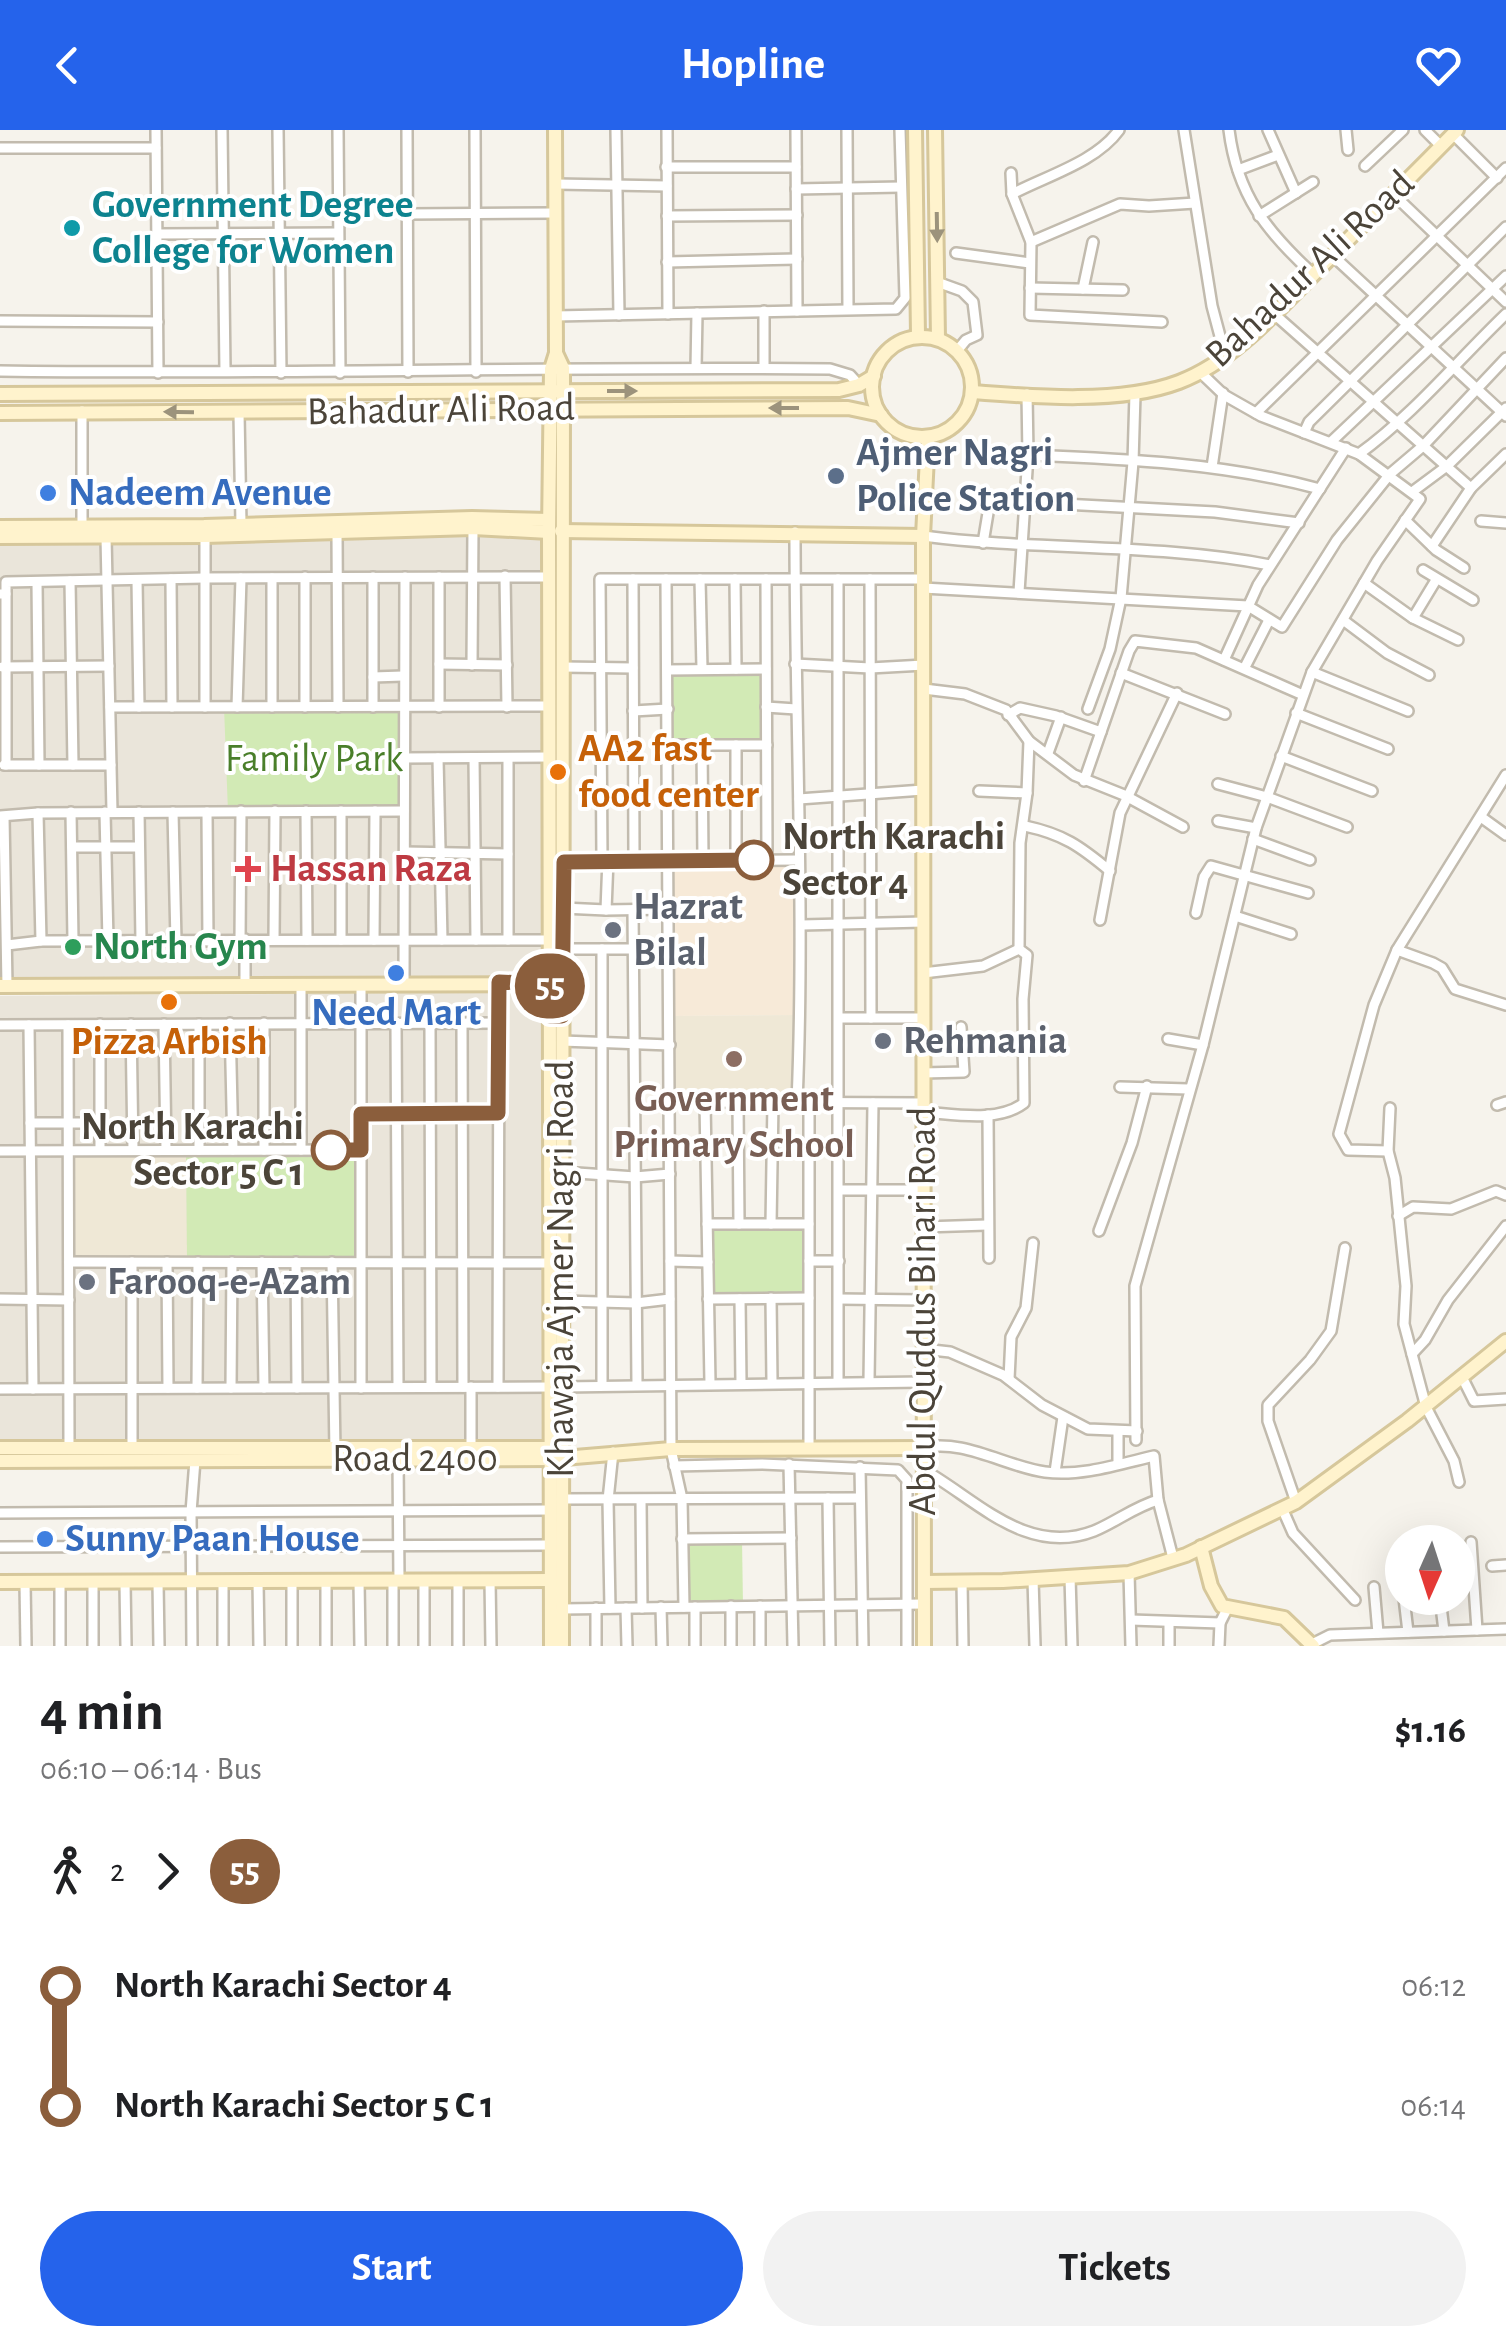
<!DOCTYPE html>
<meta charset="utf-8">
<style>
body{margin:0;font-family:"Alegreya Sans",sans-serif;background:#f2f2f2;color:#202124;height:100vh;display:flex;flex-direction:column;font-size:38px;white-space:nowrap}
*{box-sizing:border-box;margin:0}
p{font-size:32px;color:#757577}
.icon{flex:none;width:55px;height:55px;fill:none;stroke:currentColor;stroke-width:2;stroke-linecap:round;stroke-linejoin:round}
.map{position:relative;height:1516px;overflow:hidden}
.drawer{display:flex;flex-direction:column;background:#fff;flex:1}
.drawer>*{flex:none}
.badge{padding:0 20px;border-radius:32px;font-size:35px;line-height:65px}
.needle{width:65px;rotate:183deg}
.tools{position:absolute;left:1385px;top:1395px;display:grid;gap:20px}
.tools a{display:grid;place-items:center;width:90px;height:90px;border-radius:50%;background:#fff;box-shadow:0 10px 40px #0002;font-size:50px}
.map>.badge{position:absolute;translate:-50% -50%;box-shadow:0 0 0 5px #fff}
.legs{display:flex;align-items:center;gap:15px;height:110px;padding:0 40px;font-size:32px}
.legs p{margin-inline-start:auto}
.headline{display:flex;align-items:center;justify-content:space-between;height:170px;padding:0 40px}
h1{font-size:55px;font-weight:600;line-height:75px}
.button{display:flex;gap:20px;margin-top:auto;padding:20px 40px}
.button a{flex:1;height:115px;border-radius:60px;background:#2563eb;color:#fff;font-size:40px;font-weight:600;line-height:115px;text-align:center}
.button a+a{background:#f2f2f2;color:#202124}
ul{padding:0 40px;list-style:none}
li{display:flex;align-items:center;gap:35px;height:120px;font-size:38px}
li i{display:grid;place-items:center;width:15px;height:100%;margin:0 12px;background:currentColor}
li i::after{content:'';width:25px;height:25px;margin:-12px;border:8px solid;border-radius:50%;background:#fff}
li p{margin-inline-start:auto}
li:first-child i{background:linear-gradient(#0000 50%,currentColor 0)}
li:last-child i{background:linear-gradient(currentColor 50%,#0000 0)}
header{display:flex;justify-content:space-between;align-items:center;height:130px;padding:0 40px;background:#2563eb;color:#fff;font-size:45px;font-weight:600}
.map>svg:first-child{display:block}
</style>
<header><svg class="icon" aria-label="back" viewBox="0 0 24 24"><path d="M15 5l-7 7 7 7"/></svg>Hopline<svg class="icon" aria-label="heart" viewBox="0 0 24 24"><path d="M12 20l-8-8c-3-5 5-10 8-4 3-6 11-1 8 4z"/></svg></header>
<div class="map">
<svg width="1506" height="1516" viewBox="0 0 1506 1516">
<rect width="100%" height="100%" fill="#f6f3ec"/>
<g fill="#eae5da">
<polygon points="334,393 545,408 546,850 0,852 0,411"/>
<polygon points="547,862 544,1311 0,1312 0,866"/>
</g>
<polygon fill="#f7ead8" points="669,730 798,731 798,885 670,886"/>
<g fill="#efe8d6">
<polygon points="798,885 797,972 670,972 670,886"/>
<polygon points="68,1020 186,1020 187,1132 69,1132"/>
</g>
<g fill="#d2eab5">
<polygon points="766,539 767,615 668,615 667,540"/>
<polygon points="224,577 403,577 404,681 228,682"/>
<polygon points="186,1020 361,1020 361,1132 187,1132"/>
<polygon points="707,1094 809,1094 809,1168 708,1169"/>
<polygon points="682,1409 742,1409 743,1476 684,1477"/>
</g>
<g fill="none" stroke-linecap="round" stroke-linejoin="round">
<g stroke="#c2bbae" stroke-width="14">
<g id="street">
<polyline points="156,0 158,243"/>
<polyline points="222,0 225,241"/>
<polyline points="278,0 281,243"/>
<polyline points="338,0 340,243"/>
<polyline points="407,0 408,242"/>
<polyline points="475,0 476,242"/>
<polyline points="616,0 619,185"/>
<polyline points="667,0 668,184"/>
<polyline points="796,0 797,181"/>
<polyline points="847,0 848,179"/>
<polyline points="1184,0 1212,176 1225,225"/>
<path d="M1229,0c8,65 38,102 84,144"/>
<polyline points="1268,0 1296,63"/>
<polyline points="1346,0 1348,20"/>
<polyline points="1425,0 1441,16"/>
<polyline points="1453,4 1497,48"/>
<polyline points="0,18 156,18"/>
<polyline points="1365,36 1403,0"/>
<polyline points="666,37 796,37"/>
<polyline points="1238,40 1278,25"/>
<polyline points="1011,43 1012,64 1031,112 1030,185 1162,192"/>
<polyline points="556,54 667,56"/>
<polyline points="796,59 901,57"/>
<path d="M1012,64c34,-18 84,-32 107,-64"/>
<polyline points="1393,64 1506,172"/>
<polyline points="407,84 555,83"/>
<polyline points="667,86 797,85"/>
<polyline points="1259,86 1313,52"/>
<polyline points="157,104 338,103"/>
<polyline points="1031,112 1120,74 1149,76 1195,73"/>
<polyline points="956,123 1030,133"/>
<polyline points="1332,125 1506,286"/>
<polyline points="667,132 797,129"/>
<polyline points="937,152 962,161 973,172 977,205 966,210 956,222"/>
<polyline points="1030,158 1123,160"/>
<polyline points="1083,159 1093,112"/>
<polyline points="764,181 764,238"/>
<polyline points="1273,183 1471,358"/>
<polyline points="555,186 896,179 905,168 900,0"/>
<polyline points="0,191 158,192"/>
<polyline points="696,238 697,183"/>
<path d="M0,241c277,4 553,-5 830,-2l20,6 9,10"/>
<polyline points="82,281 82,398"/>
<polyline points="239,283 241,395"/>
<polyline points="1256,283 1506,38"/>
<polyline points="1304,303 1309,292 1506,97"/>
<polyline points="1332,311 1506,146"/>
<path d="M1359,324c55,-40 98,-93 147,-140"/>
<path d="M1028,325c98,4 196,8 292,34"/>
<polyline points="1212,337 1223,263"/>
<polyline points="1412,362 1447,336 1506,278"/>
<polyline points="1025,372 1215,382 1299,393"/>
<polyline points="1405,390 1436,420 1464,438"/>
<polyline points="1481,391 1506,393"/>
<polyline points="337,402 338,577"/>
<path d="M795,402c0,190 10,380 2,570"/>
<polyline points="205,406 205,577"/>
<path d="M923,406c115,15 233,7 347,29"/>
<polyline points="106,407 112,682"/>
<polyline points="983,413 990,371"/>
<polyline points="1432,416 1471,358 1506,324"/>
<polyline points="1423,440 1473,470"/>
<polyline points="505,446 507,577"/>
<polyline points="439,447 439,577"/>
<polyline points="171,449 172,577"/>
<polyline points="633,449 634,729"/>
<polyline points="666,449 671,1319 682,1369 684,1477"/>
<polyline points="700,449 702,539"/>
<polyline points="735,449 736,539"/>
<polyline points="766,449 767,730"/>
<polyline points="838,449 838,1252"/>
<polyline points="870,449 871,888"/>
<polyline points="137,450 139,577"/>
<polyline points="70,451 73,635"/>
<polyline points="37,452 39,635"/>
<polyline points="1364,453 1413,488 1458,510"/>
<polyline points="923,458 1248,476 1282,497 1337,410 1390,344 1423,316 1506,228"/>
<polyline points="1019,462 1028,325 1027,264"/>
<polyline points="0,464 6,464 6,452 204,448 549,447"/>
<polyline points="1413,488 1436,450"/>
<polyline points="1343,490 1387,523 1429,545"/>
<polyline points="1224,530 1258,455 1346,318"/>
<polyline points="439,534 507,535"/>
<polyline points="795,534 870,538 924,535"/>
<polyline points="472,535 473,398"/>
<polyline points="2,537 109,536"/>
<polyline points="562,537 633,538"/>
<polyline points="1245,537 1269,490"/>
<polyline points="667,540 766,539"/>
<polyline points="1312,542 1408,581"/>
<polyline points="1121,543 1225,584"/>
<polyline points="373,547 403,546"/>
<polyline points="924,559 965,564 1006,580 1029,611 1074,645 1124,665 1183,697"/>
<polyline points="110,577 550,576"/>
<polyline points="237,577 241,448"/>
<polyline points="272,577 272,448"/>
<polyline points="305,577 305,447"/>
<polyline points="373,577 373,447"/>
<polyline points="766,577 796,579"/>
<polyline points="1088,579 1110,519 1121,468 1133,332 1135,264"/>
<polyline points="633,581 668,579"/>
<polyline points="1296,583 1388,619"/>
<polyline points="1008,585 1020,578 1056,586 1101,602"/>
<polyline points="668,615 767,615"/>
<polyline points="702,615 703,730"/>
<polyline points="1048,623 1061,587"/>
<polyline points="1281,626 1372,661"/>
<polyline points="404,628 550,627"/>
<polyline points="438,628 442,810"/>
<polyline points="474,628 476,810"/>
<polyline points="508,628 508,810"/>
<polyline points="4,635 111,635"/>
<polyline points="6,635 6,464"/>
<polyline points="1084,651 1129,521 1135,511 1196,518 1303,565"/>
<polyline points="1218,654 1267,667 1347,697"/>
<polyline points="979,661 1027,663"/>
<polyline points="799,669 923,660"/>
<polyline points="306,681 307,810"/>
<polyline points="341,681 341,810"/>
<polyline points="71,682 73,811"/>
<polyline points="105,682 108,811"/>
<polyline points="139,682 141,811"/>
<polyline points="173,682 176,811"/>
<polyline points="207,682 208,811"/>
<polyline points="38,683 41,811"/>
<polyline points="0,686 38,683 404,681"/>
<polyline points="4,687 7,856"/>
<polyline points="1481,687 1506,705"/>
<polyline points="1218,691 1256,698"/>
<path d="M1025,696c38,8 55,20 85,45"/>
<polyline points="1253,709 1310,730"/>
<polyline points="72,717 139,717"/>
<polyline points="405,722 508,724"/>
<polyline points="602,729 600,449 923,449"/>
<polyline points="608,729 606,780 669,779"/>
<polyline points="736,730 736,615"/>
<polyline points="564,732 799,730"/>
<polyline points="563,778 606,780"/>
<polyline points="633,780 637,1254"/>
<polyline points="1196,783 1204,747 1211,736 1308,763"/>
<polyline points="1235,786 1291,804"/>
<polyline points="1100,790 1120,683 1177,563"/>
<polyline points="802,795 923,792"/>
<polyline points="245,809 245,854"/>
<polyline points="274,810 275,681"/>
<polyline points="374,810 375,681"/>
<polyline points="240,811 241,681"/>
<polyline points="7,815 41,811 550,810"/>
<polyline points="563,819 634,819"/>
<polyline points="1397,820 1433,833 1442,838 1455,859 1506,875"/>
<polyline points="923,843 983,836 1019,819"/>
<polyline points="404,853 405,447"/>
<polyline points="840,888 923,888"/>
<polyline points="230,893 233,1020"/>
<polyline points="100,894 100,1020"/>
<polyline points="131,894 133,1020"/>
<polyline points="164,894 166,1020"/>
<polyline points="199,894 199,1020"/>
<polyline points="396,894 398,1257"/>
<polyline points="430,894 431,1257"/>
<polyline points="462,894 463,1257"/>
<polyline points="0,895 499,893"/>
<polyline points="29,895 33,1259"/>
<polyline points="68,895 69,1317"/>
<polyline points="1168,909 1203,915"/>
<polyline points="562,911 670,915"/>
<polyline points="923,943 964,942 961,897"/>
<polyline points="1120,957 1188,959"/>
<polyline points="670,972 923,973"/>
<polyline points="705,972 710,1253"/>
<polyline points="738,972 739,1094"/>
<polyline points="809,972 809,1318"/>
<polyline points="1497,975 1506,972"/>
<polyline points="1390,978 1388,1021 1395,1048 1406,1156 1404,1194 1426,1277 1454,1331 1459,1352"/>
<path d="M923,982c31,2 75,11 101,-9l-1,-104 4,-44 -8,-6 1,-106 7,-50 2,-52"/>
<polyline points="361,984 498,983"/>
<polyline points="988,985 989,1128"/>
<polyline points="30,993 100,993"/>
<polyline points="264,1020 264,893"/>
<polyline points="301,1020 301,854"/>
<polyline points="0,1021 361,1020"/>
<polyline points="1388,1021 1348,1020 1339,1004 1374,875 1397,820 1506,645"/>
<polyline points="563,1042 635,1047 670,1044"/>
<polyline points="839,1060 924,1060"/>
<polyline points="1398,1086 1413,1077 1451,1079 1496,1061 1506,1065"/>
<polyline points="707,1094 809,1094"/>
<polyline points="771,1094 773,972"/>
<polyline points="924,1097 987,1095"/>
<polyline points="1099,1101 1132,1013 1147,956"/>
<polyline points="670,1131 708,1132"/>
<polyline points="809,1131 839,1131"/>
<polyline points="69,1132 552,1133"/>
<polyline points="167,1132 168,1258"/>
<polyline points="262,1132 264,1258"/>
<polyline points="296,1132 297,1258"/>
<polyline points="332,1132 335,1322"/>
<polyline points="771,1168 772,1252"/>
<polyline points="0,1169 69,1170"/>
<polyline points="708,1169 809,1168"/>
<polyline points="740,1169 741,1253"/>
<polyline points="839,1169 923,1170"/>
<polyline points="563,1171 636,1173 670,1169"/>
<polyline points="923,1219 950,1222 1003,1245 1042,1275 1088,1299 1137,1301"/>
<polyline points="1412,1224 1425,1210 1448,1170 1506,1096"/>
<polyline points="1462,1247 1474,1271 1506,1269"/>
<polyline points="1009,1249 1011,1207 1026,1178 1033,1113"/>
<polyline points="869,1251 873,973"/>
<polyline points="602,1255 602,819"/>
<polyline points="498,1257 499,852"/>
<polyline points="563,1257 922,1252"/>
<polyline points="197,1258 198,1132"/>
<polyline points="231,1258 232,1132"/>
<polyline points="361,1258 361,854"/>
<polyline points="0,1259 551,1257"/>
<polyline points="1118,1302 1118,1334"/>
<polyline points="1136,1310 1135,1156 1203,915 1256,698 1312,542 1377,431 1420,369 1359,324 1261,286 1224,265 1200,242"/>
<polyline points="132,1317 132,1132"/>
<path d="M923,1318c39,-10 84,19 122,24 35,5 75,-8 109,-16l4,44 15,58"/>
<polyline points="471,1319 471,1257"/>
<polyline points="398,1328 399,1451"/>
<polyline points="789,1334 793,1516"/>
<polyline points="674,1336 762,1334 898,1340 907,1350 907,1516"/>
<polyline points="860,1337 863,1516"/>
<path d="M924,1340c53,30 103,87 170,61 22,-9 40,-24 64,-31"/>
<polyline points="1055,1342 1063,1287"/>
<polyline points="828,1368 830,1516"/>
<polyline points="561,1369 859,1368"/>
<polyline points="641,1370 642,1478"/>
<polyline points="1296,1372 1268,1291 1268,1275 1310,1230 1331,1201 1345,1118"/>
<polyline points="1282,1378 1293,1403 1355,1470"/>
<polyline points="0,1383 550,1380"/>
<polyline points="682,1409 791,1408"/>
<polyline points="1471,1412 1477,1500"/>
<polyline points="0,1417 550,1415"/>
<polyline points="1492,1436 1506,1435"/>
<polyline points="1129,1443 1131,1516"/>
<polyline points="1070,1447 1072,1516"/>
<polyline points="1402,1448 1402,1459"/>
<polyline points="1033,1449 1035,1516"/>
<polyline points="458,1450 458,1516"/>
<polyline points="490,1450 491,1516"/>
<polyline points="223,1451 223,1516"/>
<polyline points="258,1451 259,1516"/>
<polyline points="292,1451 292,1516"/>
<polyline points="326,1451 326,1516"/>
<polyline points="359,1451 360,1516"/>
<polyline points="393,1451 393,1516"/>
<polyline points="424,1451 424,1516"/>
<polyline points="962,1451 963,1516"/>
<polyline points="25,1452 26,1516"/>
<polyline points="60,1452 60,1516"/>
<polyline points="93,1452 93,1516"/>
<polyline points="125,1452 126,1516"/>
<polyline points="158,1452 159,1516"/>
<polyline points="1374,1457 1378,1503"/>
<polyline points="1404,1468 1408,1502"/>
<polyline points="1440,1468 1444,1501"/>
<polyline points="731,1476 731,1516"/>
<polyline points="760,1476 760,1516"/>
<polyline points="661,1477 662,1516"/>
<polyline points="695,1477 695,1516"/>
<polyline points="596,1478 596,1516"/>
<polyline points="610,1478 608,1370 613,1322"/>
<polyline points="626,1478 627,1516"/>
<polyline points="562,1479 924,1474"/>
<polyline points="1131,1490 1220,1493"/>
<polyline points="1169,1493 1169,1516"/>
<polyline points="1312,1514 1330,1505 1506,1499"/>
<polyline points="192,1516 191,1382 195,1330"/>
<polyline points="1219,1516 1220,1493 1227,1479"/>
</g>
</g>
<g stroke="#d6c79b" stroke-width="18">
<g id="secondary">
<polyline points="555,0 556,223 563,238 562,1516"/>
<polyline points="915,0 918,205"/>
<polyline points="935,0 938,209"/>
<circle cx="922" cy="257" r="50"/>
<path d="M973,262c62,5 148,12 206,-10 58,-22 105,-79 148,-121 43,-44 87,-87 130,-131"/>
<polyline points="0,264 839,260 859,255 874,246"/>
<polyline points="0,283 848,278 881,285"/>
<polyline points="0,397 204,396 472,388 549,390"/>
<polyline points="561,401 923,406"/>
<polyline points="0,407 205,406 473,398 549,402"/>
<polyline points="0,856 550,854"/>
<polyline points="0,1318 558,1318"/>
<polyline points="0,1331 551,1329 671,1319 923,1318"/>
<polyline points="1201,1417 1211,1456 1222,1476 1284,1488 1313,1516"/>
<polyline points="0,1452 550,1450"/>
<polyline points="924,1452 1003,1451 1129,1443 1186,1425 1296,1372 1407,1291 1506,1211"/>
<polyline points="551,1516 549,402 551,239 556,223"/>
<polyline points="924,1516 923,406 928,307"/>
</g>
</g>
<use href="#street" stroke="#fff" stroke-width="9"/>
<use href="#secondary" stroke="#fff3cd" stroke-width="12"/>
</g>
<defs><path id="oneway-solid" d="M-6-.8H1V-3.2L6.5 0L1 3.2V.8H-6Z" transform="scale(2.5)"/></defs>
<g fill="#9c937c">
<use href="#oneway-solid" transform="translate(937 97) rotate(89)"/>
<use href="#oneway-solid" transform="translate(622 261)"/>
<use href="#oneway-solid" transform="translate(784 278) rotate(180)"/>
<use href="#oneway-solid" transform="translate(179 282) rotate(-179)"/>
</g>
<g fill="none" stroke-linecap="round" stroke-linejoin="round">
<g stroke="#fff" stroke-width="22">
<polyline id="line-1" points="331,1020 361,1020 361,984 498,983 499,852 550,854 550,886 562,886 564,732 754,730"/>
</g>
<use href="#line-1" stroke="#8b5e3c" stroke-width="15"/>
</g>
<circle fill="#0f9aa8" stroke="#fff" stroke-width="4" cx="72" cy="98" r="10"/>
<circle fill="#5c6f8a" stroke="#fff" stroke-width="4" cx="836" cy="346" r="10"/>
<g fill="#3f7fe0" stroke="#fff" stroke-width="4">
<circle cx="48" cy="363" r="10"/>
<circle cx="396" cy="843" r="10"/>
<circle cx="45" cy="1409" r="10"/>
</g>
<g fill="#e8710a" stroke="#fff" stroke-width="4">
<circle cx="558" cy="642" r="10"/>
<circle cx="169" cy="872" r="10"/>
</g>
<g fill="#fff" stroke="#8b5e3c" stroke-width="5">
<circle cx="754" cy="730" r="18"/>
<circle cx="331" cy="1020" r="18"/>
</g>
<path fill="#e0444e" stroke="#fff" stroke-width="4" d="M243 724h10v10h10v10h-10v10h-10v-10h-10v-10h10z"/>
<g fill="#6b7280" stroke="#fff" stroke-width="4">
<circle cx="613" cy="800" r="10"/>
<circle cx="883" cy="911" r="10"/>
<circle cx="87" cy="1152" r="10"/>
</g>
<circle fill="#2e9e5b" stroke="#fff" stroke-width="4" cx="73" cy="817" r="10"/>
<circle fill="#8d6e63" stroke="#fff" stroke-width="4" cx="734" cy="929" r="10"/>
<g text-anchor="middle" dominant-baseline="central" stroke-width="8" stroke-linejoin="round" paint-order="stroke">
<g font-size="40" font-weight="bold" fill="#0d838f" stroke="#fff" text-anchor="start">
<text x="92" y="75">Government Degree<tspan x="92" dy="46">College for Women</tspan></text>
</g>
<g font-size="40" fill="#4b4439" stroke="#fff">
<text transform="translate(1310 139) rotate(-43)">Bahadur Ali Road</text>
<text transform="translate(441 280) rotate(-1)">Bahadur Ali Road</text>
<text transform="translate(561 1139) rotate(-90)">Khawaja Ajmer Nagri Road</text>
<text transform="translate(923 1181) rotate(-90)">Abdul Quddus Bihari Road</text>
<text x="415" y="1329">Road 2400</text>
</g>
<g font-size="40" font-weight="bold" fill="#4e5e75" stroke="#fff" text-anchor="start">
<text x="856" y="323">Ajmer Nagri<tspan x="856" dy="46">Police Station</tspan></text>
</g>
<g font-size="40" font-weight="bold" fill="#366cbe" stroke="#fff" text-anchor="start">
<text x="68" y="363">Nadeem Avenue</text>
<text x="396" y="883" text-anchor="middle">Need Mart</text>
<text x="65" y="1409">Sunny Paan House</text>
</g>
<g font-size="40" font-weight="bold" fill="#c56008" stroke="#fff" text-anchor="start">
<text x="578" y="619">AA2 fast<tspan x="578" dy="46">food center</tspan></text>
<text x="169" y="912" text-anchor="middle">Pizza Arbish</text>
</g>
<g font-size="40" fill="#4a7f2a" stroke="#fff">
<text x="314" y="629">Family Park</text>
</g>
<g font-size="40" font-weight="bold" fill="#4b4439" stroke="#fff" text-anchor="start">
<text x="782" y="707">North Karachi<tspan x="782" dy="46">Sector 4</tspan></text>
<text x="304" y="997" text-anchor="end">North Karachi<tspan x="304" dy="46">Sector 5 C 1</tspan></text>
</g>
<g font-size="40" font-weight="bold" fill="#be3a42" stroke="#fff" text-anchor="start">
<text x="270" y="739">Hassan Raza</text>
</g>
<g font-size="40" font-weight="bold" fill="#5b616d" stroke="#fff" text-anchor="start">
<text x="633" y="777">Hazrat<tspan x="633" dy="46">Bilal</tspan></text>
<text x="903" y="911">Rehmania</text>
<text x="107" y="1152">Farooq-e-Azam</text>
</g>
<g font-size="40" font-weight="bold" fill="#27864d" stroke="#fff" text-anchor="start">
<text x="93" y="817">North Gym</text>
</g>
<g font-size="40" font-weight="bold" fill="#785e54" stroke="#fff">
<text x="734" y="969">Government<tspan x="734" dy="46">Primary School</tspan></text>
</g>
</g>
</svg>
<div class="tools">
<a><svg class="needle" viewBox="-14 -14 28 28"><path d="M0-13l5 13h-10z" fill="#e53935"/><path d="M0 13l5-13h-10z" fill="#757577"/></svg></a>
</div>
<b class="badge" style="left:550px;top:856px;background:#8b5e3c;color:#fff">55</b>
</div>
<section class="drawer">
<div class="headline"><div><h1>4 min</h1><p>06:10 – 06:14 · Bus</p></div><b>$1.16</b></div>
<div class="legs"><svg class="icon" aria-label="walk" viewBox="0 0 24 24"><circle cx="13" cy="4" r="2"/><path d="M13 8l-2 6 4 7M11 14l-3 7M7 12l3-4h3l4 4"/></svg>2<svg class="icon" aria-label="forward" viewBox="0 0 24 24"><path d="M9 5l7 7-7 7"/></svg><b class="badge" style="background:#8b5e3c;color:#fff">55</b></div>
<ul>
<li><i style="color:#8b5e3c"></i><b>North Karachi Sector 4</b><p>06:12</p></li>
<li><i style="color:#8b5e3c"></i><b>North Karachi Sector 5 C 1</b><p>06:14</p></li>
</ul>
<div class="button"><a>Start</a><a>Tickets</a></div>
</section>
